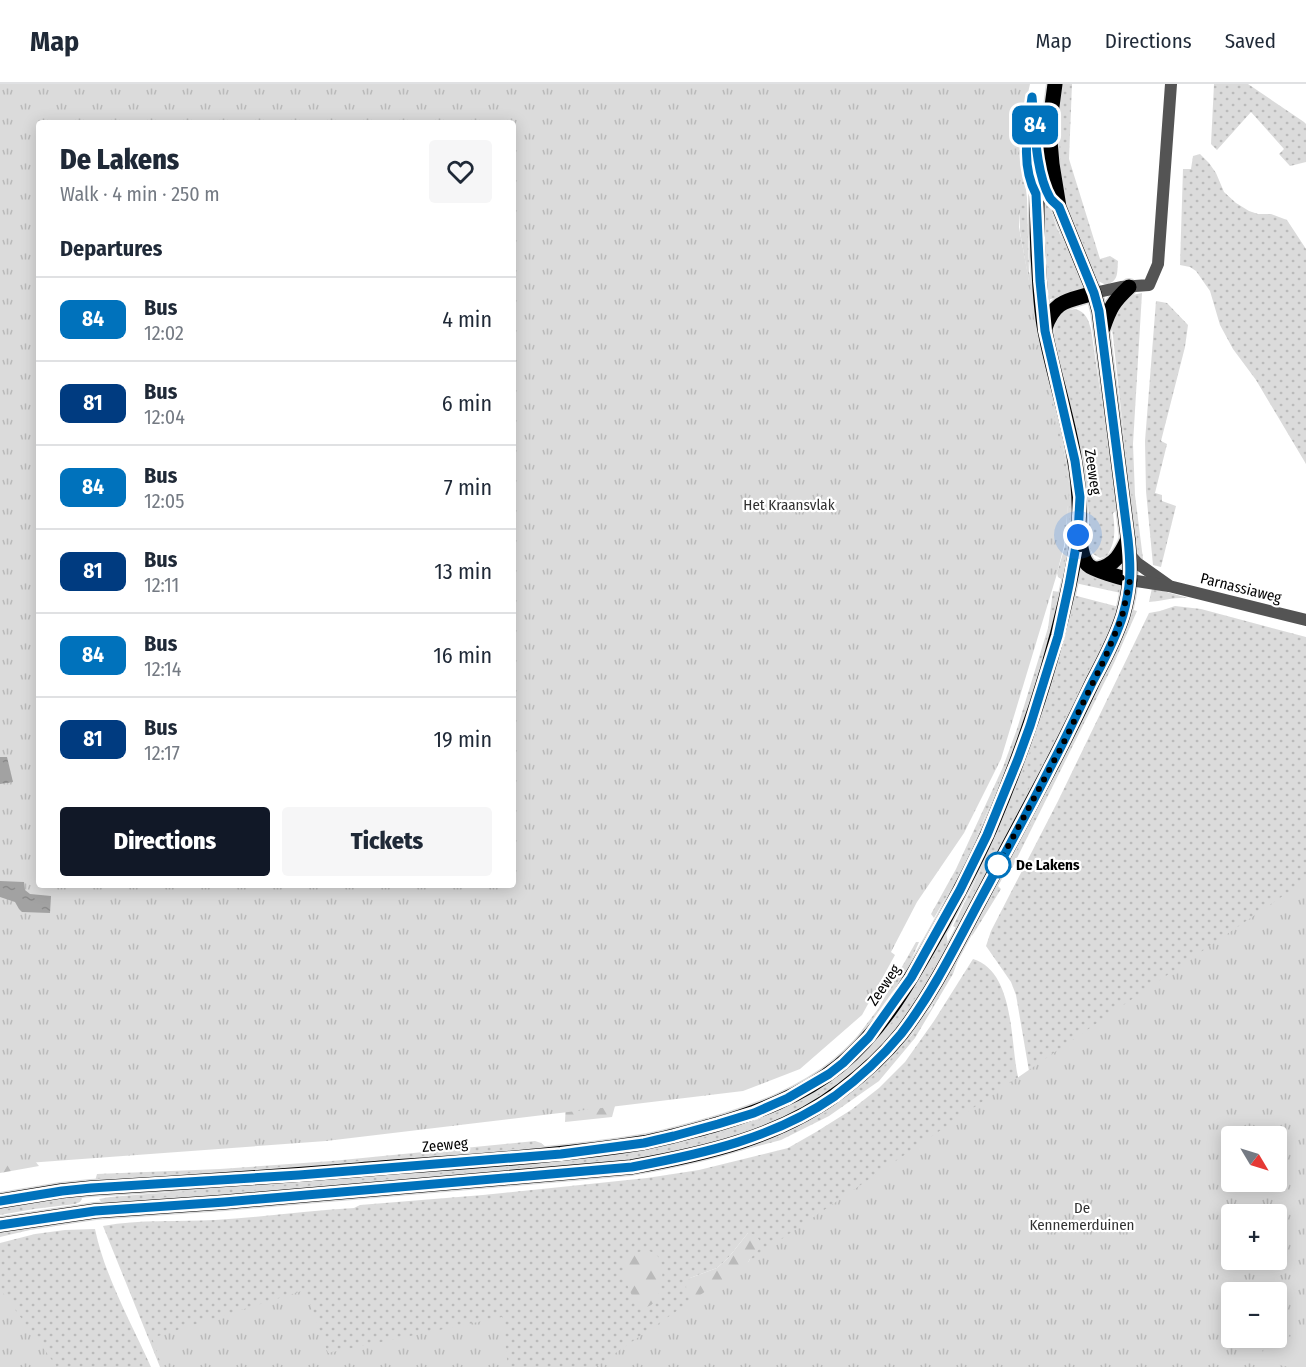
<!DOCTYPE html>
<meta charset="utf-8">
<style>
body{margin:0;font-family:"Fira Sans Condensed",sans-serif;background:#f6f6f7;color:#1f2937;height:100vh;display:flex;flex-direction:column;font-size:22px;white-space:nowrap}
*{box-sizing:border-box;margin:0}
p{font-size:20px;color:#747a83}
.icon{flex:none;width:33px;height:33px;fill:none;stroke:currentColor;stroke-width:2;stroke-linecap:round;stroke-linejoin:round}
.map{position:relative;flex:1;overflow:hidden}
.details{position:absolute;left:36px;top:36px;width:480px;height:768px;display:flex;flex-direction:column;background:#fff;border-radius:6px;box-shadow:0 3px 15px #0003}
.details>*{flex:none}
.badge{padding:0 12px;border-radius:9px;font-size:21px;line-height:39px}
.needle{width:39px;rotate:128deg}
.tools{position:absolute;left:1221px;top:1042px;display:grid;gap:12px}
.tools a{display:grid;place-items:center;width:66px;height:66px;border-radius:6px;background:#fff;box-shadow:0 3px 15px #0003;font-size:30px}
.you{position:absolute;width:30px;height:30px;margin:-15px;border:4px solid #fff;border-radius:50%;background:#1a73e8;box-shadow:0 0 0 9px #1a73e833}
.map>.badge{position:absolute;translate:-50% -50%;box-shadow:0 0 0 3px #fff}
h2{padding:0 24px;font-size:22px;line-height:54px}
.round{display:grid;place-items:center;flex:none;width:63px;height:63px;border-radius:6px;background:#f6f6f7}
.head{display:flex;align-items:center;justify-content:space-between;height:102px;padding:0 24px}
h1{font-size:28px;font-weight:800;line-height:45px}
.primary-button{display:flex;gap:12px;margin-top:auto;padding:12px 24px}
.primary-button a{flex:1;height:69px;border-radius:6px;background:#111827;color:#fff;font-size:24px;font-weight:800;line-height:69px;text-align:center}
.primary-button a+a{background:#f6f6f7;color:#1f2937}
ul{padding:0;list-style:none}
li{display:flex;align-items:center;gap:18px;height:84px;padding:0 24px;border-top:2px solid #e0e1e3}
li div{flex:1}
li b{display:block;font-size:22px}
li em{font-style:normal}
li .badge{min-width:66px;font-weight:700;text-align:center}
header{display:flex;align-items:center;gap:36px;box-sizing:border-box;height:84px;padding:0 30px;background:#fff;border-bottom:2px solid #e0e1e3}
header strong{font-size:28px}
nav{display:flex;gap:33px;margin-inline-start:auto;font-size:21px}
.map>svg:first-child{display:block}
</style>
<header>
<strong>Map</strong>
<nav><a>Map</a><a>Directions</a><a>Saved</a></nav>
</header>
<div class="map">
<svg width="1306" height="1283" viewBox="0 0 1306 1283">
<defs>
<pattern id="grass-dots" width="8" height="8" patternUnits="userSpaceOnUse" patternTransform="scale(1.5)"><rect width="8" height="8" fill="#dbdbdb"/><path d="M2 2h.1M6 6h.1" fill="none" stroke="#bababa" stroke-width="1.8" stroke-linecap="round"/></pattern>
<pattern id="forest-firs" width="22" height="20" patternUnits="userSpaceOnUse" patternTransform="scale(1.5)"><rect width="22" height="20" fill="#dbdbdb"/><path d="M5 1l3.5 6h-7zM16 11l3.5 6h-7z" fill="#bababa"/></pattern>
<pattern id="park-tufts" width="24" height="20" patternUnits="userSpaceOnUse" patternTransform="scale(1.5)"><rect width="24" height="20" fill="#dbdbdb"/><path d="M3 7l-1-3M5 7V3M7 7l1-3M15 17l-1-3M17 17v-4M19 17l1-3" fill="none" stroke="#bababa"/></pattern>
<pattern id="water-ripples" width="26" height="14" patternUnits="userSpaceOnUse" patternTransform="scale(1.5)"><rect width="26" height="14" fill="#a2a2a2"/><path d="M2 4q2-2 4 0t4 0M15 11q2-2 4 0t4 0" fill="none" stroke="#8a8a8a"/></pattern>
</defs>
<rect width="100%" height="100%" fill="#fff"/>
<g fill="url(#grass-dots)" fill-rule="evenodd">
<path d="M1059,0h13l-3,75 31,100 10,-3 8,5c-1,12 1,20 -12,24l-8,-4 -7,-10 -30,-73 -8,-47z"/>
<polygon points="1214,0 1248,0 1304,38 1306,40 1306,78 1290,82 1279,70 1284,65 1251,28 1217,66 1211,60"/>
<polygon points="1200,70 1209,79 1216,89 1224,108 1236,119 1249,127 1258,130 1271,130 1287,136 1306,165 1306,380 1256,296 1233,265 1220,241 1210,207 1196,187 1190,183 1180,181 1183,85 1191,85 1193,72"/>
<polygon points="1022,72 1027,114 1029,188 1037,217 1068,390 1071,418 1070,455 1063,496 1058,493 1057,489 1065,462 1068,415 1020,148 1020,80"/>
<polygon points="1042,101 1057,144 1088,207 1046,216"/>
<polygon points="1142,209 1133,360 1135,411 1143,475 1139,475 1136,465 1111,234 1127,212"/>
<polygon points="1156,217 1167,219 1188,241 1185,263 1161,357 1167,360 1155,409 1162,411 1162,417 1176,422 1161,483 1153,481 1146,407 1145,357"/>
<path d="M1075,225c11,3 13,10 16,20l15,102 10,80 -3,2c2,16 3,29 -6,43l-7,2 -7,-4 -4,-7v-32l-6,-57 -28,-107 2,-1c-2,-13 -8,-35 8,-40 3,-1 6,0 10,-1z"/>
<polygon points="1078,485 1122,497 1121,509 1075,499"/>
<path d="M1152,504l4,1 32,9c-13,-1 -25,3 -39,4z"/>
<polygon points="1053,507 1060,508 1047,563 1022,646 964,782 934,834 931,830 956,785 1003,683 1017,645 1048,544"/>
<polygon points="1073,511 1119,523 1102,566 1085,602 958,845 953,842 981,785"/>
<path d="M1175,522l26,3 105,28v696l-30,-40h-44l-203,-222 -13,-76 -5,-13 -25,-36 5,-15 67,-130 91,-188 11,-2zM1232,1053h44v45h-44zM1232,1131h44v45h-44z"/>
<polygon points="1130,525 1137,527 1114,579 1021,766 1012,784 1008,784 998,802 1001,805 972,852 973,844 1011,776 1020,751"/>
<polygon points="946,847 948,860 935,885 896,946 876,968 837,1004 815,1019 764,1042 692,1064 631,1075 574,1083 225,1114 102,1119 99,1115 110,1113 248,1102 658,1059 839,989"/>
<polygon points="916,858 919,858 898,906 876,937 850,962 878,925"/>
<polygon points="959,873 953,890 915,954 879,997 829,1032 781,1056 731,1069 692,1076 841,1015 864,998 888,978 912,951 921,936 931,925 938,909"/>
<path d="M973,875c42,13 37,83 45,118l29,83 -281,207h-606l-57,-141c37,-7 75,-4 112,-6 46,-3 92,-9 139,-12l6,-3 123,-10 164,-17 52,-8 89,-22 28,-16 35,-22 28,-22 26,-26 29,-41zM748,1149l2,26 -7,12 -53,7 27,-10 11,-10z"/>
<polygon points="535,1057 541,1059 546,1063 546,1066 95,1097 97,1090 220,1085 332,1077"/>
<polygon points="80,1112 82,1115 80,1118 75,1120 34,1125 0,1131 0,1120"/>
<polygon points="74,1136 87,1137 30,1146 0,1153 0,1145"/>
<path d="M95,1145c10,48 36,93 56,138h-151v-124l35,-9 30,-4z"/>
</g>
<g fill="url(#forest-firs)">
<polygon points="615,1017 615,1022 612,1033 565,1038 566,1019"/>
<polygon points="35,1077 39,1082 0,1089 0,1079"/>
<path d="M748,1149c9,1 12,6 13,14l-11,12 -7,12 -46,32c-8,-9 -16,-14 -7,-25l27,-10 11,-10z"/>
<path d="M647,1166c4,2 9,3 12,8 7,10 3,47 -13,49 -12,2 -25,-33 -22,-43 2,-9 14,-12 23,-14z"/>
</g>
<g fill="url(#park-tufts)" fill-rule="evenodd">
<path d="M0,0h1030l-2,9 -9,134 50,268 -5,51 -8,31 -55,182 -37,74 -47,69 -26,50 4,3 -33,60 -62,54 -57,22 -417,50 -326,24zM39,39h474v762h-474z"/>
<path d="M1306,796v487h-711zM1232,1053h44v45h-44zM1232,1131h44v45h-44zM1232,1209h44v45h-44z"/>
<polygon points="0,1205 57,1283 0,1283"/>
<polygon points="305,1206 328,1269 502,1233 508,1283 162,1283 152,1254"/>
</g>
<polygon fill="#dbdbdb" points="1277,1250 1306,1256 1306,1283 1289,1283 1261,1277 1266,1254 1276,1254"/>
<g fill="url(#water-ripples)">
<polygon points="0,673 7,673 13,698 0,700"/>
<polygon points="0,797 24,798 25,806 30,810 51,812 50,829 22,828 19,825 15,818 0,813"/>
</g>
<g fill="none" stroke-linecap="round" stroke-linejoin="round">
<g stroke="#dbdbdb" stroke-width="18">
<g id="primary">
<path d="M1045,244c10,-29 23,-27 49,-35"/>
<path d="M1103,244c7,-20 10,-26 26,-41"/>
<path d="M1080,457c1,7 2,18 8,24 5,5 34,13 42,15"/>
<path d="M1098,485c17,-4 23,-15 30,-30"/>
<path d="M0,1117l61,-10 30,-3c89,-5 178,-11 267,-18 94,-8 190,-12 284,-27 23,-4 46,-11 69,-17 45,-13 91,-30 128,-60 46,-38 75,-92 104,-144 18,-34 37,-68 51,-103 30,-72 55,-145 72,-220 6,-26 12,-53 13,-79 3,-60 -21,-125 -33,-184 -6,-26 -6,-53 -8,-80 -2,-44 -1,-89 2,-133"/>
<path d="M0,1141l95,-14 130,-9 406,-35c74,-13 150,-30 211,-77 21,-16 42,-35 59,-56 31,-40 54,-87 78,-132 23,-44 47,-88 70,-132 15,-29 30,-59 44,-89 11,-21 23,-43 30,-66 8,-28 8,-47 5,-76l-29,-228 -5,-18 -35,-86 -7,-43 -2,-23v-20l5,-37"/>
</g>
</g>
<g stroke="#545454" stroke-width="12">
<polyline points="1094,209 1121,203 1149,201 1158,180 1171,0"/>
<polyline points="1130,471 1137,479 1168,501"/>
<polyline points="1130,496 1169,502 1306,536"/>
</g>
<use href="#primary" stroke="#000" stroke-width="15"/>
</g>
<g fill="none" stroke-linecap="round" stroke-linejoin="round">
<g stroke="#fff" stroke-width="14">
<path id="line" d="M0,1117l62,-10 29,-3 208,-13 262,-21 83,-11 30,-7 44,-12 36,-11 34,-15 41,-24 14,-11 26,-26 42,-59 49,-88 27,-55 31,-76 12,-33 28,-90 11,-51 9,-50 2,-38 -5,-36 -30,-130 -5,-50 -4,-87c-16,-29 -8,-66 -4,-97 3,29 3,75 18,101 2,3 6,6 9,9l35,86 5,18 29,228c3,29 3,48 -5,76 -7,23 -19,45 -30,66 -14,28 -27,57 -42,85 -23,46 -48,91 -72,136 -24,45 -47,92 -78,132 -19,23 -43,45 -66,62 -60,42 -133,58 -203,71l-407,35 -130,9 -95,14"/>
</g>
<use href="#line" stroke="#0072bc" stroke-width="9"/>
<path stroke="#000" stroke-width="6" stroke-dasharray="0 10.8" d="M998,781l64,-119 43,-88 17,-41 8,-37c-8,-2 -40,-10 -44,-17 -5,-8 -6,-20 -8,-28"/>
</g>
<circle fill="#fff" stroke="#0072bc" stroke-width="3" cx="998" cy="781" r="12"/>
<g text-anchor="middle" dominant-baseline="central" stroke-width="4.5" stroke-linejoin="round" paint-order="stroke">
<g font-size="15" fill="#000" stroke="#fff">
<text transform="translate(1093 388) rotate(82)">Zeeweg</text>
<text transform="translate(1241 504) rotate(14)">Parnassiaweg</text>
<text transform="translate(884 901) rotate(-56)">Zeeweg</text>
<text transform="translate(445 1061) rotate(-5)">Zeeweg</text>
</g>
<g font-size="15" fill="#323232" stroke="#fff">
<text x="789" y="421">Het Kraansvlak</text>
<text x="1082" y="1124">De<tspan x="1082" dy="17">Kennemerduinen</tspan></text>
</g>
<g font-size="15" font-weight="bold" fill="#000" stroke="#fff" text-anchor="start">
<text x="1016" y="781">De Lakens</text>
</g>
</g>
</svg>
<div class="tools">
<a><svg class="needle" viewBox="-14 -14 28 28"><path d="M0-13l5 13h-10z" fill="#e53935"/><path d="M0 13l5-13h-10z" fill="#747a83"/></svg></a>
<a>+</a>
<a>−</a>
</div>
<div class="you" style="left:1078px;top:451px"></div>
<b class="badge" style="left:1035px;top:41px;background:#0072bc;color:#fff">84</b>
<section class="details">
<div class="head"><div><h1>De Lakens</h1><p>Walk · 4 min · 250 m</p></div><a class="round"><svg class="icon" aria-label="heart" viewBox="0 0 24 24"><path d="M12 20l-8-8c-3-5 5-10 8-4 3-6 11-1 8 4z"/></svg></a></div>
<h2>Departures</h2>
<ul>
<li><span class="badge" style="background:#0072bc;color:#fff">84</span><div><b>Bus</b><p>12:02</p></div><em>4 min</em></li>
<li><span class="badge" style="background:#003b80;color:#fff">81</span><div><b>Bus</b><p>12:04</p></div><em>6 min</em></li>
<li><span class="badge" style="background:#0072bc;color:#fff">84</span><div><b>Bus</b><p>12:05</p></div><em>7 min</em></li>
<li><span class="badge" style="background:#003b80;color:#fff">81</span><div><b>Bus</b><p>12:11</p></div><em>13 min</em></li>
<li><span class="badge" style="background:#0072bc;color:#fff">84</span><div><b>Bus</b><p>12:14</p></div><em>16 min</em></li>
<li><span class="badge" style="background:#003b80;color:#fff">81</span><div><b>Bus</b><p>12:17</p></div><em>19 min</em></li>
</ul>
<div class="primary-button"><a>Directions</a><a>Tickets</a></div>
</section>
</div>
